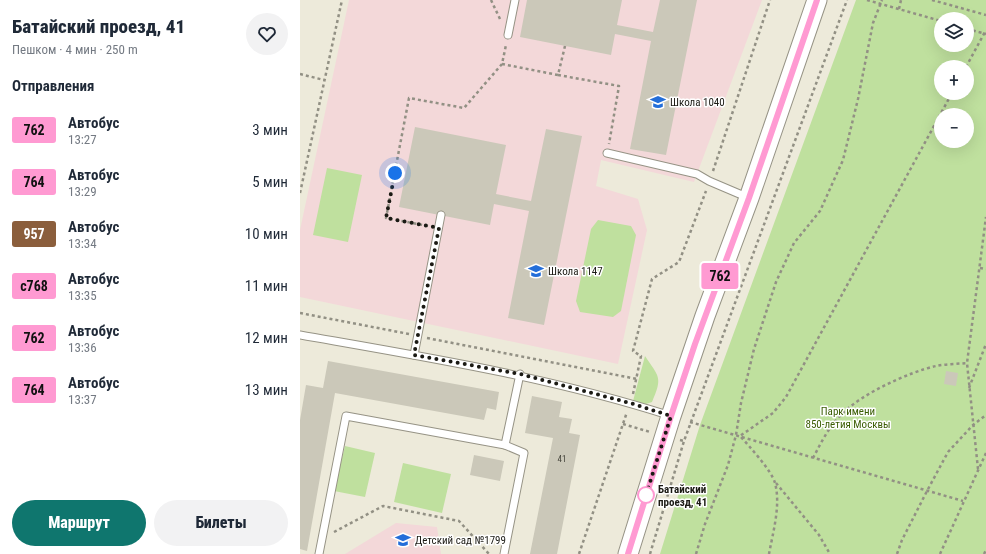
<!DOCTYPE html>
<html lang="ru">
<meta charset="utf-8">
<style>
body{margin:0;font-family:"Roboto Condensed",sans-serif;background:#f2f2f3;color:#1f2937;height:100vh;display:flex;flex-direction:column;font-size:15px;white-space:nowrap}
*{box-sizing:border-box;margin:0}
p{font-size:13px;color:#747a83}
.icon{flex:none;width:22px;height:22px;fill:none;stroke:currentColor;stroke-width:2;stroke-linecap:round;stroke-linejoin:round}
.map{position:relative;flex:1;overflow:hidden}
.sheet{display:flex;flex-direction:column;background:#fff;width:300px}
.sheet>*{flex:none}
.badge{padding:0 8px;border-radius:3px;font-size:14px;line-height:26px}
.controls{position:absolute;left:634px;top:12px;display:grid;gap:8px}
.controls a{display:grid;place-items:center;width:40px;height:40px;border-radius:50%;background:#fff;box-shadow:0 4px 16px #0002;font-size:20px}
.you{position:absolute;width:20px;height:20px;margin:-10px;border:3px solid #fff;border-radius:50%;background:#1a73e8;box-shadow:0 0 0 6px #1a73e833}
.map>.badge{position:absolute;translate:-50% -50%;box-shadow:0 0 0 2px #fff}
h2{padding:0 12px;font-size:15px;line-height:36px}
.round{display:grid;place-items:center;flex:none;width:42px;height:42px;border-radius:21px;background:#f2f2f3}
.overview{display:flex;align-items:center;justify-content:space-between;height:68px;padding:0 12px}
h1{font-size:19px;font-weight:800;line-height:30px}
.button{display:flex;gap:8px;margin-top:auto;padding:8px 12px}
.button a{flex:1;height:46px;border-radius:24px;background:#0f766e;color:#fff;font-size:16px;font-weight:800;line-height:46px;text-align:center}
.button a+a{background:#f2f2f3;color:#1f2937}
ul{padding:0;list-style:none}
li{display:flex;align-items:center;gap:12px;height:52px;padding:0 12px}
li div{flex:1}
li b{display:block;font-size:15px}
li em{font-style:normal}
li .badge{min-width:44px;font-weight:700;text-align:center}
main{display:flex;flex:1;min-height:0}
.map>svg:first-child{display:block}
</style>
<main>
<section class="sheet">
<div class="overview"><div><h1>Батайский проезд, 41</h1><p>Пешком · 4 мин · 250 m</p></div><a class="round"><svg class="icon" aria-label="heart" viewBox="0 0 24 24"><path d="M12 20l-8-8c-3-5 5-10 8-4 3-6 11-1 8 4z"/></svg></a></div>
<h2>Отправления</h2>
<ul>
<li><span class="badge" style="background:#ff9ad2;color:#111">762</span><div><b>Автобус</b><p>13:27</p></div><em>3 мин</em></li>
<li><span class="badge" style="background:#ff9ad2;color:#111">764</span><div><b>Автобус</b><p>13:29</p></div><em>5 мин</em></li>
<li><span class="badge" style="background:#8b5e3c;color:#fff">957</span><div><b>Автобус</b><p>13:34</p></div><em>10 мин</em></li>
<li><span class="badge" style="background:#ff9ad2;color:#111">с768</span><div><b>Автобус</b><p>13:35</p></div><em>11 мин</em></li>
<li><span class="badge" style="background:#ff9ad2;color:#111">762</span><div><b>Автобус</b><p>13:36</p></div><em>12 мин</em></li>
<li><span class="badge" style="background:#ff9ad2;color:#111">764</span><div><b>Автобус</b><p>13:37</p></div><em>13 мин</em></li>
</ul>
<div class="button"><a>Маршрут</a><a>Билеты</a></div>
</section>
<div class="map">
<svg width="686" height="554" viewBox="0 0 686 554">
<rect width="100%" height="100%" fill="#edeada"/>
<g fill="#f3d8d9">
<polygon points="49,0 462,0 394,182 301,160 296,186 338,199 347,230 318,364 0,297 0,230"/>
<polygon points="96,523 137,527 141,554 45,554"/>
</g>
<g fill="#bfe09e" fill-rule="evenodd">
<path d="M556,0h130v554h-326l40,-129zM641,19h26v26h-26zM641,67h26v26h-26zM641,115h26v26h-26z"/>
<polygon points="27,168 62,175 48,242 13,235"/>
<polygon points="298,220 331,226 336,235 321,311 313,317 280,312 276,301 291,229"/>
<path d="M345,356c14,21 18,21 7,46l-6,2 -13,-3z"/>
<polygon points="45,446 75,453 65,497 34,491"/>
<polygon points="103,463 151,474 142,513 94,502"/>
</g>
<g fill="#cbc8b9">
<polygon points="227,0 322,0 317,25 353,32 360,0 397,0 366,155 330,149 351,41 315,34 311,55 220,37"/>
<polygon points="115,127 206,145 196,194 231,201 246,129 282,136 244,325 208,318 229,211 194,204 190,225 99,207"/>
<polygon points="28,361 199,392 196,410 187,408 184,420 35,393 7,551 0,549 0,420 6,385 23,388"/>
<polygon points="646,371 658,373 656,386 644,384"/>
<polygon points="232,396 262,402 259,417 272,419 269,433 280,435 257,554 230,554 253,438 225,433"/>
<polygon points="174,455 204,461 200,481 170,475"/>
</g>
<g fill="none" stroke-linecap="round" stroke-linejoin="round">
<g stroke="#969385" stroke-width="9">
<g id="service">
<polyline points="208,35 215,0"/>
<polyline points="307,153 397,174 409,181 449,198"/>
<path d="M0,335c125,22 250,42 371,81"/>
<polyline points="114,355 141,215"/>
<polyline points="19,554 46,416 205,445"/>
<polyline points="204,554 224,453 205,445 220,374"/>
</g>
</g>
<g stroke="#969385" stroke-width="21">
<polyline id="secondary" points="328,554 371,416 405,316 449,198 517,0"/>
</g>
<g stroke="#929084" stroke-width="2.5" stroke-dasharray="3 3" stroke-linecap="butt">
<polyline points="191,0 200,19"/>
<polyline points="567,0 641,21"/>
<polyline points="632,0 686,15"/>
<polyline points="599,9 601,0"/>
<polyline points="667,29 686,34"/>
<polyline points="202,64 258,75 265,46"/>
<polyline points="666,67 686,30"/>
<polyline points="0,74 24,80"/>
<polyline points="258,75 319,86 309,144"/>
<polyline points="413,171 470,0"/>
<polyline points="0,193 42,0"/>
<polyline points="128,226 86,218 109,98 164,108 202,64 206,45"/>
<polyline points="680,268 686,269"/>
<polyline points="0,313 109,334"/>
<polyline points="127,338 337,379"/>
<polyline points="669,388 686,344"/>
<polyline points="333,394 341,356 333,351 352,279 379,262 406,191"/>
<polyline points="390,422 663,501"/>
<polyline points="323,424 350,432"/>
<polyline points="380,440 384,441 547,0"/>
<path d="M513,458c8,-15 16,-32 29,-44 19,-20 67,-42 94,-48 10,-2 21,-2 31,-3"/>
<polyline points="678,469 667,363 686,217"/>
<polyline points="476,483 519,535 530,554"/>
<polyline points="34,532 83,506 159,521 189,554"/>
<polyline points="279,554 327,412"/>
<polyline points="350,554 384,441"/>
<polyline points="396,554 405,524 428,465 436,435 441,403 454,349 476,282 494,243 520,211 543,160 558,99 573,23 582,0"/>
<path d="M469,554c4,-22 12,-49 6,-71 -3,-12 -26,-37 -35,-47l33,-23 13,-16 166,-304"/>
<polyline points="597,554 602,540 627,491 648,452 673,425 686,415"/>
<polyline points="640,554 686,453"/>
<polyline points="684,554 686,550"/>
</g>
<use href="#service" stroke="#fff" stroke-width="7"/>
<use href="#secondary" stroke="#fff" stroke-width="19"/>
</g>
<g fill="none" stroke-linecap="round" stroke-linejoin="round">
<g stroke="#fff" stroke-width="9">
<polyline id="line" points="328,554 371,416 395,344 449,198 517,0"/>
</g>
<use href="#line" stroke="#ff9ad2" stroke-width="6"/>
<polyline stroke="#1b1a14" stroke-width="4" stroke-dasharray="0 7.2" points="95,173 86,218 139,228 114,355 220,374 330,403 371,416 346,495"/>
</g>
<defs>
<g id="school-bare" transform="scale(1.2)"><path d="M0-5L7-2L0 1L-7-2ZM-4 1L0 2.5L4 1V4Q0 6-4 4Z" fill="#236ed9" stroke="#fff" stroke-width="2.5" paint-order="stroke"/></g>
</defs>
<g fill-rule="evenodd">
<use href="#school-bare" x="358" y="102"/>
<use href="#school-bare" x="236" y="271"/>
<use href="#school-bare" x="103" y="540"/>
</g>
<circle fill="#fff" stroke="#ff9ad2" stroke-width="2" cx="346" cy="495" r="8"/>
<g text-anchor="middle" dominant-baseline="central" stroke-width="3" stroke-linejoin="round" paint-order="stroke">
<g font-size="9" fill="#47463d">
<text x="262" y="459">41</text>
</g>
<g font-size="11" fill="#1b1a14" stroke="#fff" text-anchor="start">
<text x="370" y="102">Школа 1040</text>
<text x="248" y="271">Школа 1147</text>
<text x="115" y="540">Детский сад №1799</text>
</g>
<g font-size="11" fill="#3b5d04" stroke="#fff">
<text x="548" y="411">Парк имени<tspan x="548" dy="13">850-летия Москвы</tspan></text>
</g>
<g font-size="11" font-weight="bold" fill="#1b1a14" stroke="#fff" text-anchor="start">
<text x="358" y="489">Батайский<tspan x="358" dy="13">проезд, 41</tspan></text>
</g>
</g>
</svg>
<div class="controls">
<a><svg class="icon" aria-label="layers" viewBox="0 0 24 24"><path d="M12 4l9 5-9 5-9-5zM3 14l9 5 9-5"/></svg></a>
<a>+</a>
<a>−</a>
</div>
<div class="you" style="left:95px;top:173px"></div>
<b class="badge" style="left:420px;top:276px;background:#ff9ad2;color:#111">762</b>
</div>
</main>
